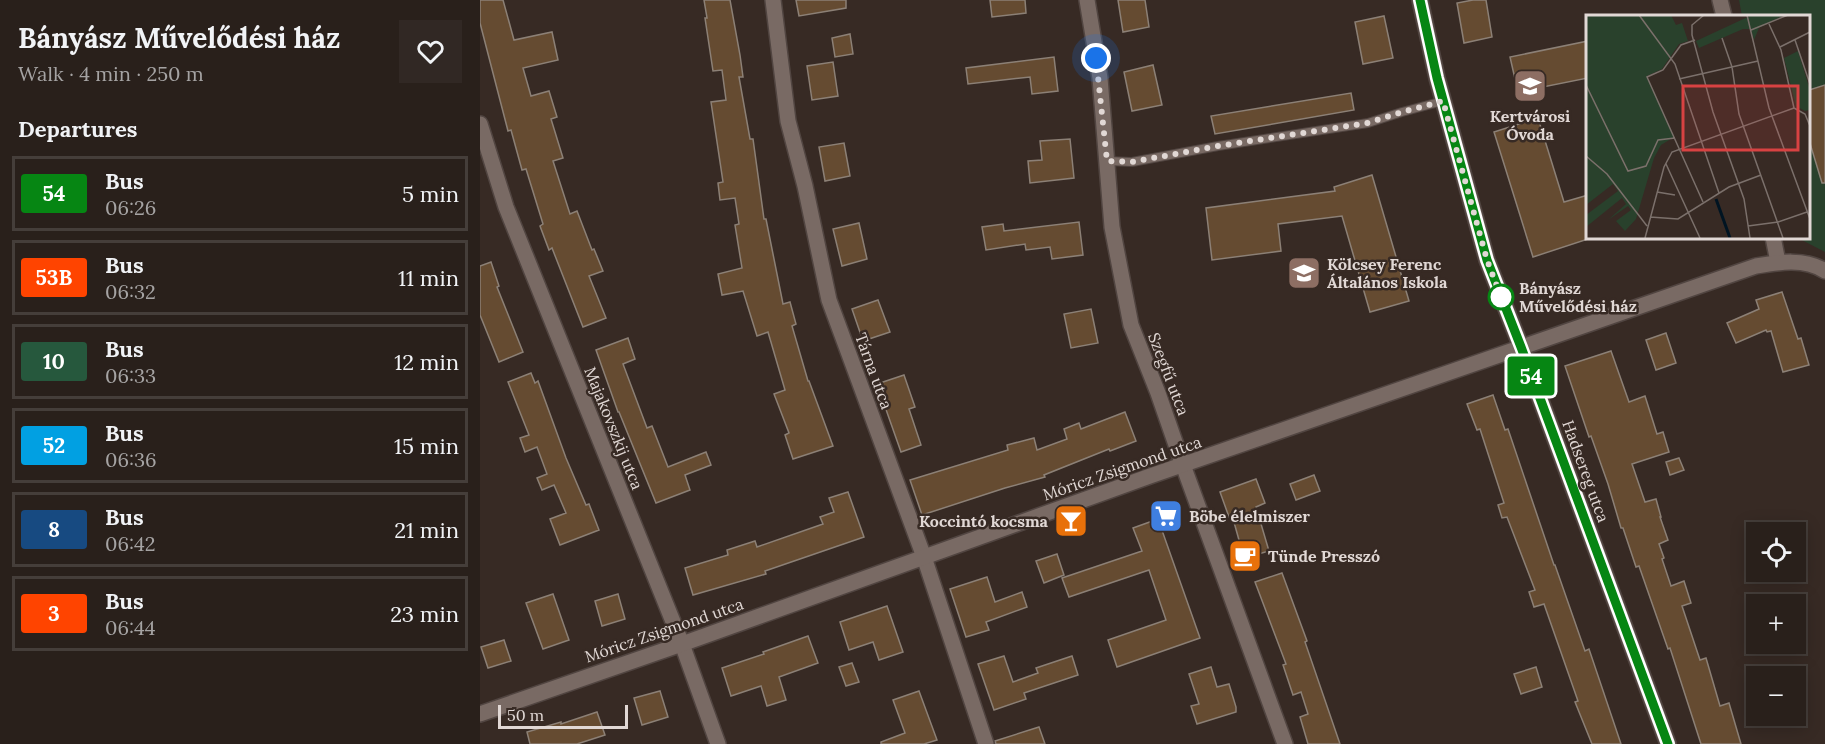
<!DOCTYPE html>
<meta charset="utf-8">
<style>
body{margin:0;font-family:Lora,serif;background:#312824;color:#f1f3f6;height:100vh;display:flex;flex-direction:column;font-size:22px;white-space:nowrap}
*{box-sizing:border-box;margin:0}
p{font-size:20px;color:#a5a3a3}
.icon{flex:none;width:33px;height:33px;fill:none;stroke:currentColor;stroke-width:2;stroke-linecap:round;stroke-linejoin:round}
.map{position:relative;flex:1;overflow:hidden}
.sheet{display:flex;flex-direction:column;background:#29201b;width:480px}
.sheet>*{flex:none}
.badge{padding:0 12px;border-radius:4px;font-size:21px;line-height:39px}
.controls{position:absolute;left:1266px;top:522px;display:grid;gap:12px}
.controls a{display:grid;place-items:center;width:60px;height:60px;border-radius:0px;background:#29201b;box-shadow:0 3px 15px #0003,0 0 0 2px #453e3a;font-size:30px}
.scale{position:absolute;left:18px;bottom:15px;width:130px;box-sizing:border-box;padding-left:6px;border:3px solid #e1d8d5;border-top:0;font-size:16px;line-height:21px;white-space:nowrap;color:#e1d8d5;-webkit-text-stroke:4px #372a24;paint-order:stroke}
.you{position:absolute;width:30px;height:30px;margin:-15px;border:4px solid #fff;border-radius:50%;background:#1a73e8;box-shadow:0 0 0 9px #1a73e833}
.map>.badge{position:absolute;translate:-50% -50%;box-shadow:0 0 0 3px #fff}
h2{padding:0 18px;font-size:22px;line-height:54px}
.round{display:grid;place-items:center;flex:none;width:63px;height:63px;border-radius:0px;background:#312824}
.summary{display:flex;align-items:center;justify-content:space-between;height:102px;padding:0 18px}
h1{font-size:28px;font-weight:700;line-height:45px}
ul{padding:0;list-style:none}
li{display:flex;align-items:center;gap:18px;height:75px;margin:0 12px 9px;padding:0 6px;border:3px solid #453e3a;border-radius:0px}
li div{flex:1}
li b{display:block;font-size:22px}
li em{font-style:normal}
li .badge{min-width:66px;font-weight:700;text-align:center}
main{display:flex;flex:1;min-height:0}
.map>svg:first-child{display:block}
</style>
<main>
<section class="sheet">
<div class="summary"><div><h1>Bányász Művelődési ház</h1><p>Walk · 4 min · 250 m</p></div><a class="round"><svg class="icon" aria-label="heart" viewBox="0 0 24 24"><path d="M12 20l-8-8c-3-5 5-10 8-4 3-6 11-1 8 4z"/></svg></a></div>
<h2>Departures</h2>
<ul>
<li><span class="badge" style="background:#068613;color:#fff">54</span><div><b>Bus</b><p>06:26</p></div><em>5 min</em></li>
<li><span class="badge" style="background:#f40;color:#fff">53B</span><div><b>Bus</b><p>06:32</p></div><em>11 min</em></li>
<li><span class="badge" style="background:#26583d;color:#fff">10</span><div><b>Bus</b><p>06:33</p></div><em>12 min</em></li>
<li><span class="badge" style="background:#01a0e2;color:#fff">52</span><div><b>Bus</b><p>06:36</p></div><em>15 min</em></li>
<li><span class="badge" style="background:#174a81;color:#fff">8</span><div><b>Bus</b><p>06:42</p></div><em>21 min</em></li>
<li><span class="badge" style="background:#f40;color:#fff">3</span><div><b>Bus</b><p>06:44</p></div><em>23 min</em></li>
</ul>
</section>
<div class="map">
<svg width="1345" height="744" viewBox="0 0 1345 744">
<rect width="100%" height="100%" fill="#372a24"/>
<polygon fill="#29412c" points="1259,0 1345,0 1345,252 1316,237 1328,237 1328,16 1262,16"/>
<g fill="#654b31" stroke="#8c8076" stroke-width="1.5">
<polygon points="0,0 23,0 34,40 72,32 78,60 43,68 51,96 69,91 77,117 71,119 83,158 73,161 90,214 97,211 112,250 114,249 123,271 109,276 126,318 103,327 72,248 69,250 60,226 63,224 46,169 42,170 31,130 28,131 0,23"/>
<polygon points="224,0 250,0 260,55 263,77 259,77 270,139 273,139 284,219 286,219 303,304 310,302 316,324 312,326 328,381 329,381 353,446 313,459 305,435 309,433 294,394 305,390 288,332 277,336 263,291 242,295 238,274 262,268 255,225 259,224 255,198 240,200 238,183 243,182 231,102 246,100 242,70 233,71 225,18 227,18"/>
<polygon points="316,0 366,0 366,8 319,16"/>
<polygon points="510,0 545,0 546,13 512,17"/>
<polygon points="638,0 665,0 669,27 643,32"/>
<polygon points="993,0 1006,0 1012,37 984,43 977,3"/>
<polygon points="904,16 913,58 883,64 875,22"/>
<polygon points="370,34 373,54 355,57 352,38"/>
<polygon points="1108,41 1108,78 1038,92 1030,57"/>
<polygon points="574,57 578,91 552,94 550,77 488,84 486,68"/>
<polygon points="353,62 358,96 332,100 327,66"/>
<polygon points="673,65 682,105 652,111 644,72"/>
<polygon points="1345,85 1345,183 1342,183 1329,140 1329,90"/>
<polygon points="871,93 874,110 735,134 731,116"/>
<polygon points="1058,118 1084,202 1108,195 1108,239 1053,257 1014,132"/>
<polygon points="590,139 594,178 550,183 548,161 562,160 560,141"/>
<polygon points="364,143 370,176 345,181 339,147"/>
<polygon points="892,175 929,301 890,312 862,216 798,224 801,251 732,260 726,208 855,191 854,187"/>
<polygon points="599,222 603,255 572,259 570,247 546,250 545,244 506,250 502,227 523,224 524,231"/>
<polygon points="379,223 387,259 362,266 353,229"/>
<polygon points="11,262 19,286 17,287 43,352 19,362 0,315 0,266"/>
<polygon points="1302,292 1318,339 1321,338 1329,365 1303,372 1291,331 1287,332 1286,330 1256,343 1247,323 1279,309 1276,300"/>
<polygon points="398,300 410,332 383,341 372,309"/>
<polygon points="611,309 618,343 591,348 584,314"/>
<polygon points="1186,333 1196,363 1176,370 1166,340"/>
<polygon points="148,338 155,359 143,364 167,428 172,426 188,467 226,452 231,465 205,475 210,490 176,503 139,412 138,412 116,350"/>
<polygon points="1131,351 1149,402 1165,396 1177,434 1183,432 1189,452 1152,464 1165,502 1176,499 1181,517 1180,517 1188,540 1179,544 1184,558 1182,559 1191,586 1204,581 1211,603 1202,606 1220,660 1226,658 1240,706 1249,703 1261,744 1221,744 1190,648 1188,649 1159,566 1156,567 1143,528 1141,528 1128,484 1111,436 1109,437 1085,366"/>
<polygon points="51,373 55,383 58,381 86,458 106,505 109,504 119,530 80,545 70,519 86,513 74,485 62,490 57,478 67,474 57,447 45,452 40,438 49,435 28,382"/>
<polygon points="424,375 435,407 429,409 441,445 421,452 397,384"/>
<polygon points="1013,395 1025,430 1028,429 1074,565 1075,565 1105,651 1109,649 1141,744 1112,744 1095,702 1098,701 1064,604 1054,607 1049,592 1055,590 1027,517 1022,518 1018,505 1024,503 1000,429 997,430 987,404"/>
<polygon points="645,412 656,441 630,451 629,449 564,475 565,477 525,488 442,515 430,480 528,450 527,445 554,438 557,450 587,439 584,429 599,423 601,429"/>
<polygon points="1199,458 1204,470 1190,475 1186,462"/>
<polygon points="834,475 840,491 816,500 810,484"/>
<polygon points="776,479 785,503 776,507 789,551 764,558 752,515 749,517 740,492"/>
<polygon points="368,492 384,537 285,571 286,574 213,595 205,568 248,555 247,550 275,541 277,547 343,524 340,517 354,512 349,498"/>
<polygon points="678,519 720,638 637,667 628,640 686,620 669,570 589,597 582,578 662,551 653,528"/>
<polygon points="577,554 584,575 564,583 556,561"/>
<polygon points="802,573 827,641 825,642 860,744 828,744 820,717 828,714 821,692 813,695 803,665 806,664 775,582"/>
<polygon points="507,577 515,602 542,592 547,607 506,622 509,630 486,637 470,589"/>
<polygon points="73,594 89,640 63,649 46,603"/>
<polygon points="138,594 145,619 122,626 115,601"/>
<polygon points="407,606 423,652 399,660 393,642 369,650 360,622"/>
<polygon points="328,636 338,663 299,677 306,700 287,706 281,686 251,696 242,668 284,654 283,652"/>
<polygon points="24,640 31,661 8,668 1,647"/>
<polygon points="524,656 533,682 558,673 556,668 592,656 598,675 544,693 546,699 514,710 498,664"/>
<polygon points="372,663 379,682 366,686 359,667"/>
<polygon points="731,667 737,687 749,684 756,707 756,712 717,724 711,706 719,704 709,674"/>
<polygon points="1056,667 1062,687 1041,694 1034,674"/>
<polygon points="180,691 188,717 162,725 154,698"/>
<polygon points="439,691 457,740 444,744 401,744 401,742 425,733 413,700"/>
<polygon points="117,712 125,735 97,744 50,744 47,732 81,722 81,724"/>
<polygon points="559,727 565,744 516,744 515,741"/>
</g>
<g fill="none" stroke-linecap="round" stroke-linejoin="round">
<g stroke="#514541" stroke-width="10">
<polyline id="lane" points="627,161 652,162 738,146 888,123 922,112 963,101"/>
</g>
<g stroke="#514541" stroke-width="18">
<g id="street">
<polyline points="293,0 308,121 325,186 349,300 444,557 506,744"/>
<polyline points="607,0 620,78 632,227 651,325 678,393 703,465 805,744"/>
<polyline points="940,0 957,78 1007,260 1041,347 1188,744"/>
<polyline points="1240,0 1244,16"/>
<polyline points="0,124 26,207 202,644 238,744"/>
<polyline points="1293,237 1298,262"/>
<path d="M0,714l202,-70 468,-168 606,-210c23,-4 49,-8 69,5"/>
</g>
</g>
<use href="#lane" stroke="#796a64" stroke-width="8"/>
<use href="#street" stroke="#796a64" stroke-width="15"/>
</g>
<g fill="none" stroke-linecap="round" stroke-linejoin="round">
<g stroke="#fff" stroke-width="14">
<polyline id="line" points="940,0 957,78 1007,260 1041,347 1188,744"/>
</g>
<use href="#line" stroke="#068613" stroke-width="9"/>
<polyline stroke="#e1d8d5" stroke-width="6" stroke-dasharray="0 10.8" points="616,58 627,161 652,162 738,146 888,123 922,112 963,101 1007,260 1021,297"/>
</g>
<defs>
<g id="school-square" transform="scale(1.725)"><rect x="-9" y="-9" width="18" height="18" rx="4" fill="#8d6e63" stroke="#372a24"/><path d="M0-5L7-2L0 1L-7-2ZM-4 1L0 2.5L4 1V4Q0 6-4 4Z" fill="#fff"/></g>
<g id="supermarket-square" transform="scale(1.725)"><rect x="-9" y="-9" width="18" height="18" rx="4" fill="#3f7fe0" stroke="#372a24"/><path d="M-6-5.5h2.5l.6 2H6L4.5 2H-2.5L-4.4-4H-6ZM-1.5 3.2a1.3 1.3 0 1 0 .1 0ZM3 3.2a1.3 1.3 0 1 0 .1 0Z" fill="#fff"/></g>
<g id="bar-square" transform="scale(1.725)"><rect x="-9" y="-9" width="18" height="18" rx="4" fill="#e8710a" stroke="#372a24"/><path d="M-6-5H6L.8 .8V4.5H3.5V6h-7V4.5H-.8V.8Z" fill="#fff"/></g>
<g id="cafe-square" transform="scale(1.725)"><rect x="-9" y="-9" width="18" height="18" rx="4" fill="#e8710a" stroke="#372a24"/><path d="M-5.5-4.5H6V0H3Q3 3.5 0 3.5H-2.5Q-5.5 3.5-5.5 0ZM3-3.2v2h1.7v-2ZM-6 4.5H4V6H-6Z" fill="#fff"/></g>
</defs>
<g fill-rule="evenodd">
<use href="#school-square" x="1050" y="86"/>
<use href="#school-square" x="824" y="273"/>
<use href="#supermarket-square" x="686" y="516"/>
<use href="#bar-square" x="591" y="521"/>
<use href="#cafe-square" x="765" y="556"/>
</g>
<circle fill="#fff" stroke="#068613" stroke-width="3" cx="1021" cy="297" r="12"/>
<g text-anchor="middle" dominant-baseline="central" stroke-width="5" stroke-linejoin="round" paint-order="stroke">
<g font-size="16" font-weight="bold" fill="#e1d8d5" stroke="#372a24" text-anchor="start">
<text x="1050" y="116" text-anchor="middle">Kertvárosi<tspan x="1050" dy="18">Óvoda</tspan></text>
<text x="847" y="264">Kölcsey Ferenc<tspan x="847" dy="18">Általános Iskola</tspan></text>
<text x="709" y="516">Böbe élelmiszer</text>
<text x="568" y="521" text-anchor="end">Koccintó kocsma</text>
<text x="788" y="556">Tünde Presszó</text>
</g>
<g font-size="16" font-weight="bold" fill="#e1d8d5" stroke="#372a24" text-anchor="start">
<text x="1039" y="288">Bányász<tspan x="1039" dy="18">Művelődési ház</tspan></text>
</g>
<g font-size="16" fill="#e1d8d5" stroke="#372a24">
<text transform="translate(394 371) rotate(70)">Tárna utca</text>
<text transform="translate(689 374) rotate(69)">Szegfű utca</text>
<text transform="translate(134 428) rotate(68)">Majakovszkij utca</text>
<text transform="translate(642 468) rotate(-19)">Móricz Zsigmond utca</text>
<text transform="translate(1106 471) rotate(70)">Hadsereg utca</text>
<text transform="translate(184 630) rotate(-19)">Móricz Zsigmond utca</text>
</g>
</g>
<g transform="translate(1106 15)">
<rect width="224" height="224" fill="#372a24"/>
<path d="M0,0h85l5,10 6,-2 6,18 -9,3 -17,25 -15,7 27,61 -13,8 -7,13 -18,61 -11,12 -9,-10 15,-11 -3,-4 -20,14 18,-16 -4,-6 -36,29v-12l32,-24 -5,-7 -27,21zM166,0h32l-25,13 -5,12 -3,-11h-8l-44,19 -3,-7zM212,36l11,36v23l-4,1 -9,-5 -12,-48z" fill="#29412c"/>
<path fill="none" stroke="#001422" stroke-width="3" d="M130,184l14,39"/>
<path fill="none" stroke="#7b706b" stroke-width="1.5" d="M53,0l36,49 44,129M118,0l-12,10v10l21,77 31,87 6,39M161,0l22,93 41,111M183,9l12,26 13,58M165,15l37,-15M136,23l10,29 7,47 44,124M109,25l-14,5 -18,25 -16,7 56,125M209,25l15,44M194,32l30,-15M93,64l79,-18M0,70l42,86 18,-5 12,-26 17,-2M208,93l11,6 5,12M0,141l21,18 40,52M80,149l34,74M71,177l18,3M64,202l28,2 51,-32 32,-12M162,211l30,-4 29,-10M59,223l19,-71 8,-15 122,-44"/>
<path fill="#d84242" fill-opacity="0.15" stroke="#d84242" stroke-width="3" d="M97,71h115v64h-115z"/>
<rect width="224" height="224" fill="none" stroke="#e1d8d5" stroke-width="3"/>
</g>
</svg>
<div class="controls">
<a><svg class="icon" aria-label="locate" viewBox="0 0 24 24"><circle cx="12" cy="12" r="6"/><path d="M12 2v4M12 18v4M2 12h4M18 12h4"/></svg></a>
<a>+</a>
<a>−</a>
</div>
<div class="scale">50 m</div>
<div class="you" style="left:616px;top:58px"></div>
<b class="badge" style="left:1051px;top:376px;background:#068613;color:#fff">54</b>
</div>
</main>
